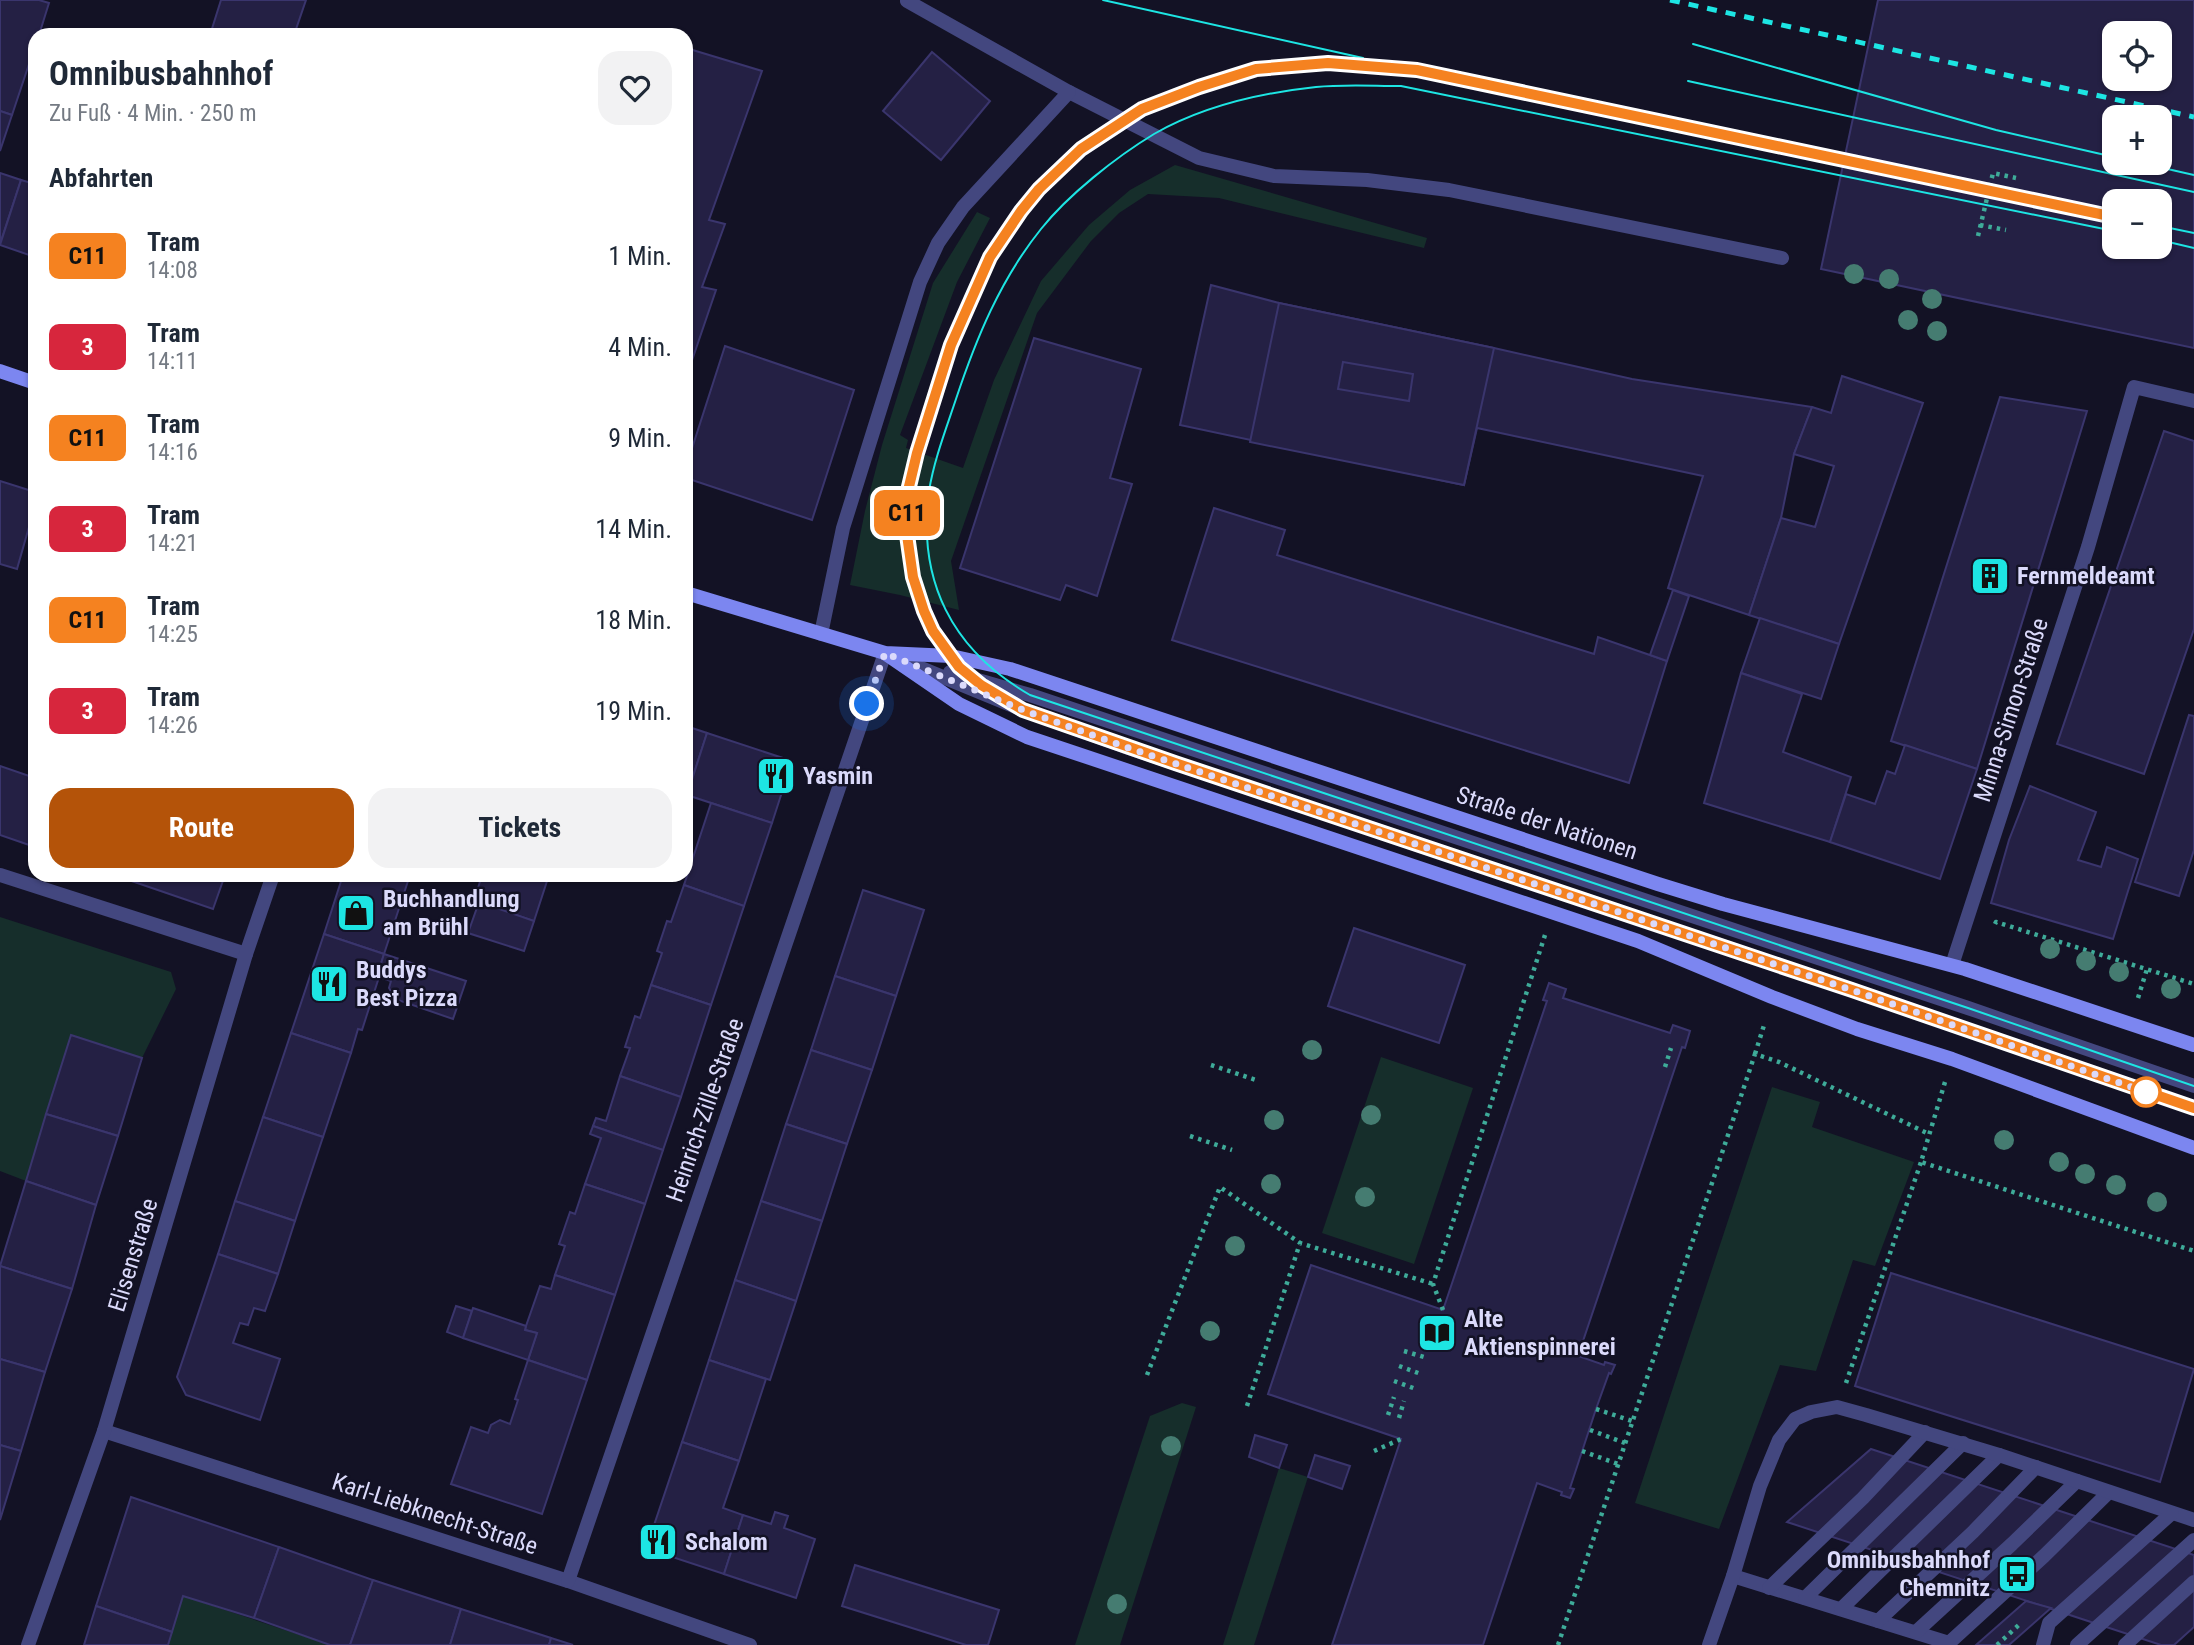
<!DOCTYPE html>
<html lang="de">
<meta charset="utf-8">
<style>
body{margin:0;font-family:"Roboto Condensed",sans-serif;background:#f2f2f3;color:#1f2937;height:100vh;display:flex;flex-direction:column;font-size:26px;white-space:nowrap}
*{box-sizing:border-box;margin:0}
p{font-size:23px;color:#747a83}
.icon{flex:none;width:38px;height:38px;fill:none;stroke:currentColor;stroke-width:2;stroke-linecap:round;stroke-linejoin:round}
.map{position:relative;flex:1;overflow:hidden}
.drawer{position:absolute;left:28px;top:28px;width:665px;height:854px;display:flex;flex-direction:column;background:#fff;border-radius:21px;box-shadow:0 2px 5px #0004}
.drawer>*{flex:none}
.badge{padding:0 14px;border-radius:10px;font-size:24px;line-height:46px}
.tools{position:absolute;left:2102px;top:21px;display:grid;gap:14px}
.tools a{display:grid;place-items:center;width:70px;height:70px;border-radius:14px;background:#fff;box-shadow:0 2px 5px #0004;font-size:35px}
.you{position:absolute;width:35px;height:35px;margin:-18px;border:5px solid #fff;border-radius:50%;background:#1a73e8;box-shadow:0 0 0 10px #1a73e833}
.map>.badge{position:absolute;translate:-50% -50%;box-shadow:0 0 0 4px #fff}
h2{padding:0 21px;font-size:26px;line-height:63px}
.round{display:grid;place-items:center;flex:none;width:74px;height:74px;border-radius:21px;background:#f2f2f3}
.overview{display:flex;align-items:center;justify-content:space-between;height:119px;padding:0 21px}
h1{font-size:33px;font-weight:700;line-height:52px}
.cta{display:flex;gap:14px;margin-top:auto;padding:14px 21px}
.cta a{flex:1;height:80px;border-radius:21px;background:#b45309;color:#fff;font-size:28px;font-weight:700;line-height:80px;text-align:center}
.cta a+a{background:#f2f2f3;color:#1f2937}
ul{padding:0;list-style:none}
li{display:flex;align-items:center;gap:21px;height:91px;padding:0 21px}
li div{flex:1}
li b{display:block;font-size:26px}
li em{font-style:normal}
li .badge{min-width:77px;font-weight:700;text-align:center}
.map>svg:first-child{display:block}
</style>
<div class="map">
<svg width="2194" height="1645" viewBox="0 0 2194 1645">
<rect width="100%" height="100%" fill="#131225"/>
<g fill="#162e2b">
<polygon points="1175,165 1427,238 1424,248 1219,198 1148,194 1119,213 1091,241 1037,313 951,561 959,610 900,595 850,585 865,511 882,445 933,283 977,212 990,218 957,282 900,435 908,440 906,448 963,468 994,380 1041,281 1089,225 1130,190"/>
<polygon points="0,917 171,972 176,989 142,1058 71,1036 26,1181 0,1171"/>
<polygon points="1381,1057 1473,1088 1414,1264 1322,1233"/>
<polygon points="1772,1087 1820,1102 1812,1127 1914,1162 1875,1266 1853,1260 1816,1371 1780,1365 1719,1529 1635,1503"/>
<polygon points="1182,1403 1196,1407 1120,1645 1075,1645 1150,1416"/>
<polygon points="1279,1468 1308,1477 1254,1645 1223,1645"/>
<polygon points="183,1596 330,1645 168,1645"/>
</g>
<g fill="#242044" stroke="#3a356d" stroke-width="2" fill-rule="evenodd">
<polygon points="0,0 39,0 49,3 39,35 35,35 35,46 12,115 0,111"/>
<polygon points="221,0 306,0 294,35 210,35"/>
<path d="M1878,0h316v348l-373,-79zM2114,33h46v46h-46zM2114,117h46v46h-46zM2114,201h46v46h-46z"/>
<polygon points="686,48 762,71 709,220 725,224 702,287 716,290 686,378"/>
<polygon points="932,52 990,101 941,160 883,111"/>
<polygon points="0,111 12,115 0,151"/>
<polygon points="0,173 21,180 0,244"/>
<polygon points="21,180 35,184 35,257 0,245"/>
<polygon points="1211,285 1279,303 1494,348 1632,379 1812,407 1794,454 1781,518 1749,615 1668,588 1703,476 1477,428 1464,485 1180,425"/>
<path d="M1279,303l215,45 -30,137 -214,-43zM1343,362l70,12 -4,27 -71,-12z"/>
<polygon points="1034,338 1141,369 1110,478 1132,484 1097,596 1066,585 1060,600 960,568"/>
<polygon points="725,346 854,390 812,520 686,478 686,467"/>
<polygon points="1842,376 1923,403 1839,644 1749,615 1781,518 1815,527 1834,466 1794,454 1812,407 1831,413"/>
<polygon points="2000,397 2087,411 1977,769 1891,741"/>
<polygon points="2164,431 2194,441 2194,629 2144,774 2057,744"/>
<polygon points="0,481 35,492 35,506 17,569 0,564"/>
<polygon points="1214,508 1285,530 1277,555 1594,654 1598,637 1667,661 1629,783 1172,640"/>
<polygon points="1673,590 1689,596 1667,661 1650,655"/>
<polygon points="1760,618 1839,644 1821,699 1741,673"/>
<polygon points="1741,673 1802,694 1783,752 1851,777 1830,842 1704,803"/>
<polygon points="2189,715 2194,716 2194,850 2179,896 2135,882"/>
<polygon points="686,726 707,733 686,798"/>
<polygon points="707,733 792,761 772,823 687,795"/>
<polygon points="1905,745 1977,769 1940,879 1830,842 1846,794 1875,804 1887,771 1895,774"/>
<polygon points="0,766 35,778 35,847 0,835"/>
<polygon points="2030,786 2096,812 2078,860 2101,867 2107,847 2138,859 2113,939 1991,903 2009,840"/>
<polygon points="711,803 772,823 744,906 684,885"/>
<polygon points="114,875 225,875 213,909"/>
<polygon points="343,875 400,875 409,878 384,954 324,934"/>
<polygon points="482,875 549,875 534,921 474,901"/>
<polygon points="684,885 744,906 711,1005 651,985 662,953 657,951 667,921 671,922"/>
<polygon points="863,890 924,910 896,996 835,976"/>
<polygon points="479,902 534,921 524,951 468,933"/>
<polygon points="1354,928 1465,965 1439,1043 1328,1006"/>
<polygon points="324,934 384,954 378,973 380,974 362,1030 358,1029 351,1053 291,1033"/>
<polygon points="384,954 466,981 453,1019 395,999 389,988 391,981 379,977 380,974 378,973"/>
<polygon points="835,976 896,996 872,1070 811,1050"/>
<polygon points="1549,983 1566,989 1563,998 1670,1033 1673,1025 1690,1031 1685,1048 1682,1047 1578,1356 1604,1365 1605,1362 1615,1365 1611,1374 1609,1373 1596,1409 1570,1488 1574,1489 1570,1498 1561,1495 1562,1492 1537,1483 1483,1645 1332,1645 1401,1439 1268,1394 1311,1265 1443,1310 1547,1001 1543,1000"/>
<polygon points="651,985 711,1005 681,1097 620,1076 630,1048 625,1047 635,1016 640,1018"/>
<polygon points="291,1033 351,1053 323,1137 263,1117"/>
<polygon points="71,1035 142,1058 118,1136 46,1114"/>
<polygon points="811,1050 872,1070 847,1144 786,1124"/>
<polygon points="620,1076 681,1097 663,1150 593,1126 596,1118 606,1121"/>
<polygon points="46,1114 118,1136 96,1205 26,1181"/>
<polygon points="263,1117 323,1137 295,1221 235,1201"/>
<polygon points="786,1124 847,1144 822,1221 761,1201"/>
<polygon points="593,1126 663,1150 645,1204 585,1184 601,1138 590,1134"/>
<polygon points="26,1181 96,1205 72,1289 0,1266"/>
<polygon points="585,1184 645,1204 615,1295 555,1275 565,1246 559,1244 570,1212 575,1214"/>
<polygon points="235,1201 295,1221 278,1274 218,1254"/>
<polygon points="761,1201 822,1221 796,1301 735,1280"/>
<polygon points="218,1254 278,1274 265,1311 254,1308 248,1325 240,1323 233,1343 280,1359 260,1420 186,1395 177,1377"/>
<polygon points="0,1266 72,1289 45,1372 0,1359"/>
<polygon points="1891,1273 2194,1369 2160,1482 1855,1386"/>
<polygon points="555,1275 615,1295 587,1380 528,1360 537,1333 525,1330 526,1326 540,1286 551,1289"/>
<polygon points="735,1280 796,1301 770,1380 709,1360"/>
<polygon points="456,1306 472,1311 463,1338 447,1332"/>
<polygon points="473,1308 526,1326 525,1330 537,1333 528,1360 463,1338"/>
<polygon points="0,1359 45,1372 21,1451 0,1445"/>
<polygon points="528,1360 587,1380 542,1514 451,1484 471,1427 488,1433 491,1425 500,1420 510,1424 518,1400 515,1399"/>
<polygon points="709,1360 766,1379 739,1461 682,1442"/>
<polygon points="1255,1435 1287,1445 1279,1468 1249,1457"/>
<polygon points="682,1442 739,1461 723,1508 743,1515 724,1574 657,1552 650,1537"/>
<polygon points="0,1445 21,1451 0,1520"/>
<polygon points="1871,1449 2194,1555 2194,1627 2174,1645 2161,1645 1787,1522"/>
<polygon points="1315,1455 1350,1466 1342,1489 1308,1477"/>
<polygon points="131,1497 279,1547 254,1618 183,1596 172,1632 96,1606"/>
<polygon points="775,1512 788,1516 784,1528 815,1539 796,1598 724,1574 743,1515 771,1524"/>
<polygon points="279,1547 373,1580 350,1645 330,1645 254,1618"/>
<polygon points="855,1565 999,1610 988,1645 966,1645 842,1606"/>
<polygon points="373,1580 461,1609 450,1645 350,1645"/>
<polygon points="2026,1601 2051,1608 2009,1645 1976,1645"/>
<polygon points="96,1606 172,1632 168,1645 84,1645"/>
<polygon points="461,1609 551,1638 549,1645 450,1645"/>
<polygon points="551,1638 573,1645 549,1645"/>
</g>
<g fill="none" stroke-linecap="round" stroke-linejoin="round">
<g stroke="#3eab99" stroke-width="4.5" stroke-dasharray="3.5 5" stroke-linecap="butt">
<polyline points="1980,225 2006,230"/>
<polyline points="1978,236 1993,173 2016,178"/>
<polyline points="1995,924 1996,922 2194,984"/>
<polyline points="2138,998 2147,969"/>
<polyline points="1755,1054 1765,1022"/>
<polyline points="1211,1065 1256,1080"/>
<polyline points="1665,1067 1671,1048"/>
<polyline points="1945,1082 1921,1162 2194,1251"/>
<polyline points="1190,1136 1232,1150"/>
<polyline points="1443,1310 1433,1284 1545,935"/>
<polyline points="1404,1351 1427,1358"/>
<polyline points="1399,1366 1421,1374"/>
<polyline points="1147,1375 1220,1187 1300,1243"/>
<polyline points="1394,1381 1416,1389"/>
<polyline points="1846,1383 1921,1162"/>
<polyline points="1247,1406 1300,1243 1433,1284"/>
<polyline points="1596,1409 1632,1421"/>
<polyline points="1388,1415 1394,1397"/>
<polyline points="1399,1418 1404,1401"/>
<polyline points="1590,1430 1625,1443"/>
<polyline points="1374,1451 1401,1439"/>
<polyline points="1582,1451 1618,1464"/>
<polyline points="1558,1645 1755,1054 1779,1062 1929,1134"/>
<polyline points="1997,1645 2022,1622"/>
</g>
<g stroke="#43477f" stroke-width="14">
<polyline points="1069,92 1199,158 1274,176 1367,180 1449,190 1782,258"/>
<polyline points="821,634 843,528 920,282 938,243 963,207 1069,92 907,1"/>
<polyline points="899,659 1023,710 1123,746 1852,990 2194,1108"/>
<polyline points="950,672 1030,695 1968,1008 2194,1086"/>
<polyline points="1733,1576 1949,1643 2044,1556 2109,1492"/>
<polyline points="1769,1588 1863,1498 1925,1432"/>
<polyline points="1805,1598 1963,1443"/>
<polyline points="1841,1609 1999,1455"/>
<polyline points="1878,1621 1973,1532 2036,1467"/>
<polyline points="1916,1632 2012,1544 2077,1481"/>
<polyline points="1709,1645 1733,1576 1760,1486 1779,1440 1795,1419 1811,1412 1837,1407 1866,1415 1999,1455 2194,1520"/>
<polyline points="2043,1645 2049,1623 2172,1513"/>
<polyline points="2077,1645 2194,1540"/>
<polyline points="2125,1645 2194,1582"/>
</g>
<g stroke="#43477f" stroke-width="14">
<polyline points="0,875 246,954"/>
<polyline points="1952,965 2088,547 2134,387 2194,401"/>
<polyline points="104,1431 568,1581 750,1645"/>
<polyline points="568,1581 885,653"/>
<polyline points="28,1645 104,1431 246,954 273,875"/>
</g>
<g stroke="#7c86f0" stroke-width="14">
<polyline points="0,371 35,383"/>
<polyline points="686,593 885,653 951,656 1010,669 1658,884 1723,904 1965,969 2194,1045"/>
<polyline points="886,654 959,704 1027,737 1638,941 1772,997 1857,1029 1952,1059 2194,1148"/>
</g>
<g stroke="#1de5e3" stroke-width="2">
<polyline points="1103,0 1363,58"/>
<polyline points="1693,44 1996,130 2114,157"/>
<polyline points="1688,81 2194,192"/>
<polyline points="2141,163 2194,175"/>
<path d="M2114,217l-697,-147c-30,-2 -60,-7 -90,-7 -63,1 -127,19 -184,45 -13,6 -26,16 -38,24 -92,64 -135,154 -168,258 -11,34 -24,67 -29,102 -10,58 11,130 50,173 42,46 109,61 165,81l729,244 342,118"/>
<polyline points="2160,226 2194,233"/>
<path d="M2114,231l-713,-145c-28,0 -57,-2 -85,1 -56,6 -113,19 -162,47 -38,23 -86,61 -113,95 -41,51 -65,110 -85,170 -10,30 -22,61 -27,92 -12,90 23,159 101,204l938,313 226,78"/>
<polyline points="2160,240 2194,248"/>
</g>
<polyline stroke="#1de5e3" stroke-width="5" stroke-dasharray="10 9" stroke-linecap="butt" points="1670,0 2194,117"/>
</g>
<g fill="#457c71">
<circle cx="1854" cy="274" r="10"/>
<circle cx="1889" cy="279" r="10"/>
<circle cx="1932" cy="299" r="10"/>
<circle cx="1908" cy="320" r="10"/>
<circle cx="1937" cy="331" r="10"/>
<circle cx="2050" cy="949" r="10"/>
<circle cx="2086" cy="961" r="10"/>
<circle cx="2119" cy="972" r="10"/>
<circle cx="2171" cy="989" r="10"/>
<circle cx="1312" cy="1050" r="10"/>
<circle cx="1371" cy="1115" r="10"/>
<circle cx="1274" cy="1120" r="10"/>
<circle cx="2004" cy="1140" r="10"/>
<circle cx="2059" cy="1162" r="10"/>
<circle cx="2085" cy="1174" r="10"/>
<circle cx="1271" cy="1184" r="10"/>
<circle cx="2116" cy="1185" r="10"/>
<circle cx="1365" cy="1197" r="10"/>
<circle cx="2157" cy="1202" r="10"/>
<circle cx="1235" cy="1246" r="10"/>
<circle cx="1210" cy="1331" r="10"/>
<circle cx="1171" cy="1446" r="10"/>
<circle cx="1117" cy="1604" r="10"/>
</g>
<g fill="none" stroke-linecap="round" stroke-linejoin="round">
<g stroke="#fff" stroke-width="16">
<polyline id="line" points="2114,217 1417,70 1328,63 1256,69 1199,87 1142,109 1081,149 1039,189 1021,211 990,257 951,345 917,453 907,495 907,535 913,577 924,611 933,631 951,656 959,667 981,685 1023,710 1175,763 1852,990 2194,1108"/>
</g>
<use href="#line" stroke="#f58220" stroke-width="10"/>
<polyline stroke="#dbdafb" stroke-width="7" stroke-dasharray="0 12.6" points="867,704 885,653 1023,710 1123,746 1852,990 2146,1092"/>
</g>
<defs>
<g id="building-square" transform="scale(2.0125)"><rect x="-9" y="-9" width="18" height="18" rx="4" fill="#1de5e3" stroke="#131225"/><path d="M-4-6H4V6H1V3H-1V6H-4ZM-2.5-4.3h1.7v1.8h-1.7ZM.8-4.3h1.7v1.8H.8ZM-2.5-1h1.7V.8h-1.7ZM.8-1h1.7V.8H.8Z" fill="#111"/></g>
<g id="restaurant-square" transform="scale(2.0125)"><rect x="-9" y="-9" width="18" height="18" rx="4" fill="#1de5e3" stroke="#131225"/><path d="M-5-6h1v4h1v-4h1v4h1v-4h1v5L-1.5 .5V6h-2V.5L-5-1ZM5-6V6H3V1.5H1.5Q1.5-4 5-6Z" fill="#111"/></g>
<g id="shop-square" transform="scale(2.0125)"><rect x="-9" y="-9" width="18" height="18" rx="4" fill="#1de5e3" stroke="#131225"/><path d="M-5-2.5h2.3a2.7 3.5 0 0 1 5.4 0H5L5.5 6h-11ZM-1.5-2.5h3a1.5 2.3 0 0 0-3 0Z" fill="#111"/></g>
<g id="library-square" transform="scale(2.0125)"><rect x="-9" y="-9" width="18" height="18" rx="4" fill="#1de5e3" stroke="#131225"/><path d="M-6-4Q-3-5.5-.7-3.5V5Q-3 3-6 4ZM6-4Q3-5.5 .7-3.5V5Q3 3 6 4Z" fill="#111"/></g>
<g id="bus-square" transform="scale(2.0125)"><rect x="-9" y="-9" width="18" height="18" rx="4" fill="#1de5e3" stroke="#131225"/><path d="M-5-6H5V4H4V6H2V4H-2V6H-4V4H-5ZM-3.5-4V0h7V-4ZM-3.5 1.2v1.5H-2V1.2ZM2 1.2v1.5H3.5V1.2Z" fill="#111"/></g>
</defs>
<g fill-rule="evenodd">
<use href="#building-square" x="1990" y="576"/>
<use href="#restaurant-square" x="776" y="776"/>
<use href="#shop-square" x="356" y="913"/>
<use href="#restaurant-square" x="329" y="984"/>
<use href="#library-square" x="1437" y="1333"/>
<use href="#restaurant-square" x="658" y="1542"/>
<use href="#bus-square" x="2017" y="1574"/>
</g>
<circle fill="#fff" stroke="#f58220" stroke-width="3.5" cx="2146" cy="1092" r="14"/>
<g text-anchor="middle" dominant-baseline="central" stroke-width="5" stroke-linejoin="round" paint-order="stroke">
<g font-size="24" font-weight="bold" fill="#dbdafb" stroke="#131225" text-anchor="start">
<text x="2017" y="576">Fernmeldeamt</text>
<text x="803" y="776">Yasmin</text>
<text x="383" y="899">Buchhandlung<tspan x="383" dy="28">am Brühl</tspan></text>
<text x="356" y="970">Buddys<tspan x="356" dy="28">Best Pizza</tspan></text>
<text x="1464" y="1319">Alte<tspan x="1464" dy="28">Aktienspinnerei</tspan></text>
<text x="685" y="1542">Schalom</text>
<text x="1990" y="1560" text-anchor="end">Omnibusbahnhof<tspan x="1990" dy="28">Chemnitz</tspan></text>
</g>
<g font-size="24" fill="#dbdafb" stroke="#131225">
<text transform="translate(2011 710) rotate(-72)">Minna-Simon-Straße</text>
<text transform="translate(1547 823) rotate(18)">Straße der Nationen</text>
<text transform="translate(705 1110) rotate(-71)">Heinrich-Zille-Straße</text>
<text transform="translate(133 1255) rotate(-73)">Elisenstraße</text>
<text transform="translate(435 1514) rotate(18)">Karl-Liebknecht-Straße</text>
</g>
</g>
</svg>
<div class="tools">
<a><svg class="icon" aria-label="locate" viewBox="0 0 24 24"><circle cx="12" cy="12" r="6"/><path d="M12 2v4M12 18v4M2 12h4M18 12h4"/></svg></a>
<a>+</a>
<a>−</a>
</div>
<div class="you" style="left:867px;top:704px"></div>
<b class="badge" style="left:907px;top:513px;background:#f58220;color:#111">C11</b>
<section class="drawer">
<div class="overview"><div><h1>Omnibusbahnhof</h1><p>Zu Fuß · 4 Min. · 250 m</p></div><a class="round"><svg class="icon" aria-label="heart" viewBox="0 0 24 24"><path d="M12 20l-8-8c-3-5 5-10 8-4 3-6 11-1 8 4z"/></svg></a></div>
<h2>Abfahrten</h2>
<ul>
<li><span class="badge" style="background:#f58220;color:#111">C11</span><div><b>Tram</b><p>14:08</p></div><em>1 Min.</em></li>
<li><span class="badge" style="background:#d7263d;color:#fff">3</span><div><b>Tram</b><p>14:11</p></div><em>4 Min.</em></li>
<li><span class="badge" style="background:#f58220;color:#111">C11</span><div><b>Tram</b><p>14:16</p></div><em>9 Min.</em></li>
<li><span class="badge" style="background:#d7263d;color:#fff">3</span><div><b>Tram</b><p>14:21</p></div><em>14 Min.</em></li>
<li><span class="badge" style="background:#f58220;color:#111">C11</span><div><b>Tram</b><p>14:25</p></div><em>18 Min.</em></li>
<li><span class="badge" style="background:#d7263d;color:#fff">3</span><div><b>Tram</b><p>14:26</p></div><em>19 Min.</em></li>
</ul>
<div class="cta"><a>Route</a><a>Tickets</a></div>
</section>
</div>
